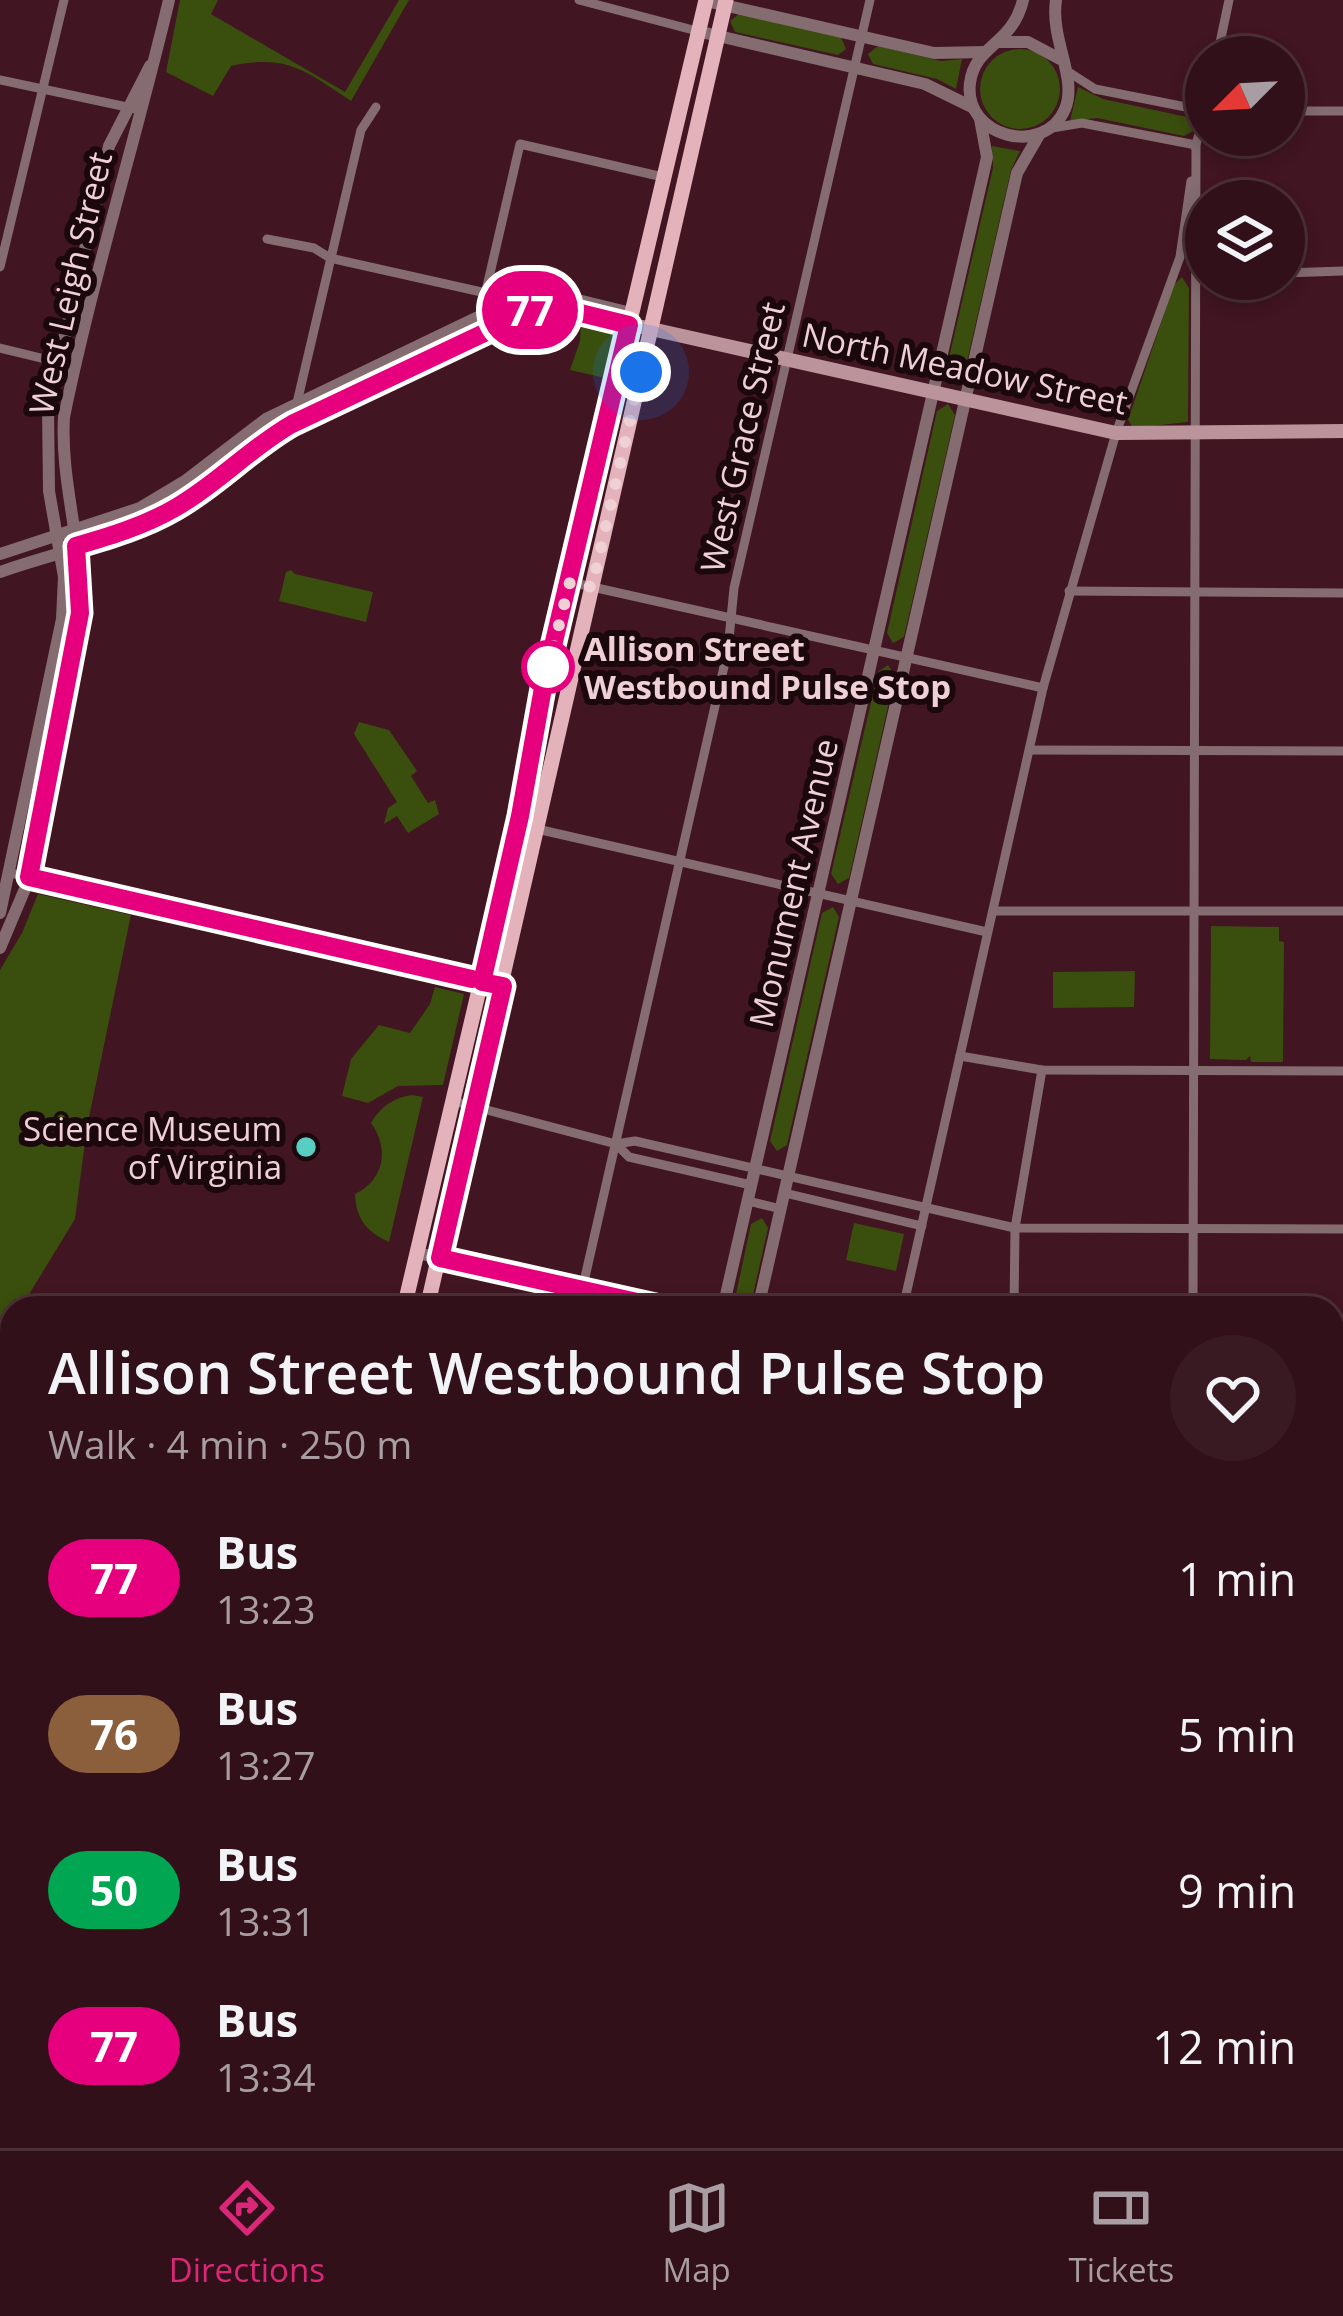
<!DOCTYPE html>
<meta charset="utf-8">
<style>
body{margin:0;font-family:"Open Sans",sans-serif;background:#391922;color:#f1f3f6;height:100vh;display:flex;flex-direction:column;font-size:45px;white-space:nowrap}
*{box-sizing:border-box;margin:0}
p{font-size:39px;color:#a89da2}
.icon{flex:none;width:66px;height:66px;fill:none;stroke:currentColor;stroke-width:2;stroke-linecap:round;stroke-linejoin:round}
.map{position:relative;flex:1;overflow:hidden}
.sheet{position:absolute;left:0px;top:1296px;width:1344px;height:852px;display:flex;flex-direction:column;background:#311019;border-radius:36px 36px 0 0;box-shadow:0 6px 18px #0003,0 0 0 3px #4c3038}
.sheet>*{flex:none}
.badge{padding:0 24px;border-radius:39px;font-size:42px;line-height:78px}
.needle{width:78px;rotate:246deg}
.buttons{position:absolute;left:1185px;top:36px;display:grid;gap:24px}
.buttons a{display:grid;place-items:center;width:120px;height:120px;border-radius:50%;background:#311019;box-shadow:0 6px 18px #0003,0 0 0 3px #4c3038;font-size:60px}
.you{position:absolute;width:60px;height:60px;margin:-30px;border:9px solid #fff;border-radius:50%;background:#1a73e8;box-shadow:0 0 0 18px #1a73e833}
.map>.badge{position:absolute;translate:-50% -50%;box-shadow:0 0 0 6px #fff}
.round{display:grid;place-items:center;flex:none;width:126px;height:126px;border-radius:63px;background:#391922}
.head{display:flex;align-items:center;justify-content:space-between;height:204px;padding:0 48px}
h1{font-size:57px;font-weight:600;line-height:90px}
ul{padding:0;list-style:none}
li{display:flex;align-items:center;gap:36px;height:156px;padding:0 48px}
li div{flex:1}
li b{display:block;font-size:45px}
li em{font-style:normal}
li .badge{min-width:132px;font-weight:700;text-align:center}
.dock{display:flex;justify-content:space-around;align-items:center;height:168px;border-top:3px solid #4c3038;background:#311019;font-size:33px;color:#a89da2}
.dock a{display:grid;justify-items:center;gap:6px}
.dock .selected{color:#db2777}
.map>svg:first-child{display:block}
</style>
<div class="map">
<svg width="1343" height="2148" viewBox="0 0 1343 2148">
<rect width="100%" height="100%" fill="#411521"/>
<g fill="#3a4e0d">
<path d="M180,0h38l-7,14 134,78 54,-92h10l-58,101c-46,-30 -63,-47 -120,-35l-18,30 -47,-24z"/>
<polygon points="739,14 841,37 846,49 838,55 735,32 730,21"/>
<polygon points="878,46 941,61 962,59 956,89 937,79 873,64 868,54"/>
<circle cx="1020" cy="89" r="40"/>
<polygon points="1078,87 1103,99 1187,117 1194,124 1193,131 1184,136 1097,118 1070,121"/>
<polygon points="992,146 1020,151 1011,170 963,379 952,385 945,375 993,168"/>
<polygon points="1182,277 1189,288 1188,422 1133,428 1128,420 1174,285"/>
<polygon points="581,322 616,330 605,378 570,370 580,341"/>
<polygon points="948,404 955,415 904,637 893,643 887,633 937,411"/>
<polygon points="291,570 295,574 373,592 366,622 279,601 286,572"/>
<polygon points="888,665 895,676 849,878 838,884 831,874 878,672"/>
<polygon points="359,722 389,730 417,771 411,776 428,803 435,800 439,814 408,833 397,816 384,824 388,808 397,802 354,734"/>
<polygon points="38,894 131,915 87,1127 75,1219 25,1301 20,1298 0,1326 0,970 22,933"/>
<polygon points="833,907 839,917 787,1145 777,1151 770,1141 822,913"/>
<polygon points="1211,926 1279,927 1279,941 1284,942 1283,1062 1251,1062 1250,1056 1246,1060 1210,1059"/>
<polygon points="1135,971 1134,1007 1053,1008 1053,972"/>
<polygon points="435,987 464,994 443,1085 398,1086 368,1103 342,1096 351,1059 379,1025 410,1033 430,1004"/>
<path d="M412,1095l11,2 -34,145c-22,-10 -33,-23 -34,-48 29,-14 35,-45 16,-71 10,-17 22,-25 41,-28z"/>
<polygon points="762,1218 768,1228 750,1308 733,1308 751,1224"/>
<polygon points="854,1223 904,1234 896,1271 846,1260"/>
</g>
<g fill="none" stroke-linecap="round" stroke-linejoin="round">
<g stroke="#846c70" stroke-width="9">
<polyline points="579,0 697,31"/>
<polyline points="1217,57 1229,0"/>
<polyline points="1067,71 1095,89 1206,111"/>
<polyline points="0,80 141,110"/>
<polyline points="1284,111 1343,111"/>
<polyline points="1052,128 1082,123 1196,145 1193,1308"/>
<polyline points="1195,147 1206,113"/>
<polyline points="267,239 314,248 330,258 486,293"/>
<polyline points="0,267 64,0"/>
<polyline points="1284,273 1343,271"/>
<polyline points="475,338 520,144 663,177"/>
<polyline points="0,348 74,366"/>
<polyline points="292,424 361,130 376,107"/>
<polyline points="570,582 1043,688"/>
<polyline points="1069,591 1343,593"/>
<polyline points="1030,750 1343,751"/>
<polyline points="537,829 987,932"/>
<polyline points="11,873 503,986"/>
<polyline points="993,911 1343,911"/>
<polyline points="960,1056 1042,1070 1343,1071"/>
<polyline points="453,1101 616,1144 635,1141 1015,1228 1343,1229"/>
<polyline points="616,1144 629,1157 751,1185"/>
<polyline points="785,1193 922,1226"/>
<polyline points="748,1201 781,1209"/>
<polyline points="578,1308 728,649 734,588 870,0"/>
<polyline points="903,1308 1043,688 1116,433 1180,257 1191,181"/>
<polyline points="1014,1308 1015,1228 1042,1070"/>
<polyline points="1332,1549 1343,1549"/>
<polyline points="0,1630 12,1632"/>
<polyline points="0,1792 12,1797"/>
<polyline points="0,2018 12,2022"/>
<polyline points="1332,2030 1343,2030"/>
<polyline points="238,2148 240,2136"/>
<polyline points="385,2148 388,2136"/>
<polyline points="722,2148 723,2136"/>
<polyline points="829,2148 829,2136"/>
<polyline points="1192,2148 1192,2136"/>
</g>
<g stroke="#846c70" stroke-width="12">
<path d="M1023,0c-11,46 -48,44 -53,83 -7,54 74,75 95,26 13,-31 -15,-69 -9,-109"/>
<polyline points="706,1 934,53 985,52"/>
<polyline points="697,31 925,84 972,107"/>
<polyline points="1000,42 1028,42 1060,59"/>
<polyline points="0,554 140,508 185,481 266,419 524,295 545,292 631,313"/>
<path d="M0,572c58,-21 125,-32 177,-65 41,-24 73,-59 115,-83l247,-117 15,-1 75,18"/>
<polyline points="0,913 62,619 64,577 49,491 48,408 109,146 150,66"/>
<path d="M0,948l30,-71 50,-264c4,-66 -20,-130 -16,-196 29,-141 72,-278 105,-417"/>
<polyline points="417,1253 664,1308"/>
<polyline points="723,1308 983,175 987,157 980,119"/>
<polyline points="758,1308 1017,173 1039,135"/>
<polyline points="1332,1392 1343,1392"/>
<polyline points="17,2148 22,2136"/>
<polyline points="532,2148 535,2136"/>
<polyline points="566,2148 568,2136"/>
</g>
<g stroke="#ba939b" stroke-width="14">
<polyline points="629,324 1116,433 1343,431"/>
<polyline points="1011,2148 1011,2136"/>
</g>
<g stroke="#e4b2bb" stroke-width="15">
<polyline points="404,1308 520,816 543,688 706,0"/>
<polyline points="427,1308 726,0"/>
<polyline points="1332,1692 1343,1692"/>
<polyline points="0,1699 12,1699"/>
<polyline points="1332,1707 1343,1707"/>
<polyline points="0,1717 12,1716"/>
<polyline points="168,2148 173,2136"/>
<polyline points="192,2148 197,2136"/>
</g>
</g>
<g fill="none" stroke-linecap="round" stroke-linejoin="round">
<g stroke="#fff" stroke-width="27">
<path id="line" d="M472,979l-443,-102 51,-264 -4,-67c34,-10 68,-20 99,-38 41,-23 75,-60 117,-84l247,-117 9,-2 81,20 -86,363 -23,128 -38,166 21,4 -63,272 224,50"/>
</g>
<use href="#line" stroke="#e6007e" stroke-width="18"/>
<polyline stroke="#eed0d5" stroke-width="12" stroke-dasharray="0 21.6" points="548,667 570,582 592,587 641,372"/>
</g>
<circle fill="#fff" stroke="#e6007e" stroke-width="6" cx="548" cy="667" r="24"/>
<circle fill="#57cec1" stroke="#1b080d" stroke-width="4.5" cx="306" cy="1147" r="12"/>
<g text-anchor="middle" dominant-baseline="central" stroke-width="12" stroke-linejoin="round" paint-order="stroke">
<g font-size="33" fill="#eed0d5" stroke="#1b080d">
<text transform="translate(70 283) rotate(-77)">West Leigh Street</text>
<text transform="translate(965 368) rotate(12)">North Meadow Street</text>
<text transform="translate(742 437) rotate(-77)">West Grace Street</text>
<text transform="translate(793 883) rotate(-77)">Monument Avenue</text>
</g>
<g font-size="33" font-weight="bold" fill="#eed0d5" stroke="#1b080d" text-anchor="start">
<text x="584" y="648">Allison Street<tspan x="584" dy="38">Westbound Pulse Stop</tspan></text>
</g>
<g font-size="33" fill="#eed0d5" stroke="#1b080d" text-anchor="end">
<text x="282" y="1128">Science Museum<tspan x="282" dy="38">of Virginia</tspan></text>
</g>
</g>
</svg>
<div class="buttons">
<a><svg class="needle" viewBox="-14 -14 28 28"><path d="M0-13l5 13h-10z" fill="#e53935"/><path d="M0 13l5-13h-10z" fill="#a89da2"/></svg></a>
<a><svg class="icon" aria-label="layers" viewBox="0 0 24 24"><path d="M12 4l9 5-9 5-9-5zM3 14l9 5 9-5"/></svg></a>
</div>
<div class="you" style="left:641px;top:372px"></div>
<b class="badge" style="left:530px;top:310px;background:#e6007e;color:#fff">77</b>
<section class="sheet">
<div class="head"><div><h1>Allison Street Westbound Pulse Stop</h1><p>Walk · 4 min · 250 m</p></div><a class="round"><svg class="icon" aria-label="heart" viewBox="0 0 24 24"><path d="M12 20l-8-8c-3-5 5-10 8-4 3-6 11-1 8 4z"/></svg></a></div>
<ul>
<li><span class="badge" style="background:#e6007e;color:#fff">77</span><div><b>Bus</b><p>13:23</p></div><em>1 min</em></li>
<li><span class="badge" style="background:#8b5e3c;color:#fff">76</span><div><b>Bus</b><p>13:27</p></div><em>5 min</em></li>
<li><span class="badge" style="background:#00a651;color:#fff">50</span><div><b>Bus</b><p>13:31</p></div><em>9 min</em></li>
<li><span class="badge" style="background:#e6007e;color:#fff">77</span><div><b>Bus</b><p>13:34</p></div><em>12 min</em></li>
</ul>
</section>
</div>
<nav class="dock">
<a class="selected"><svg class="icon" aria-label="directions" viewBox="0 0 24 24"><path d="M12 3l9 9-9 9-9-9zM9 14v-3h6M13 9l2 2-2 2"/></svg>Directions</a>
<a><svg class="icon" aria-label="map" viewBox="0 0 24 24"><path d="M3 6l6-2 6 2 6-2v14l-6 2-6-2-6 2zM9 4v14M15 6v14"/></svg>Map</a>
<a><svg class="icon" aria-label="tickets" viewBox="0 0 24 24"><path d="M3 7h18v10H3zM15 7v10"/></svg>Tickets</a>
</nav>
